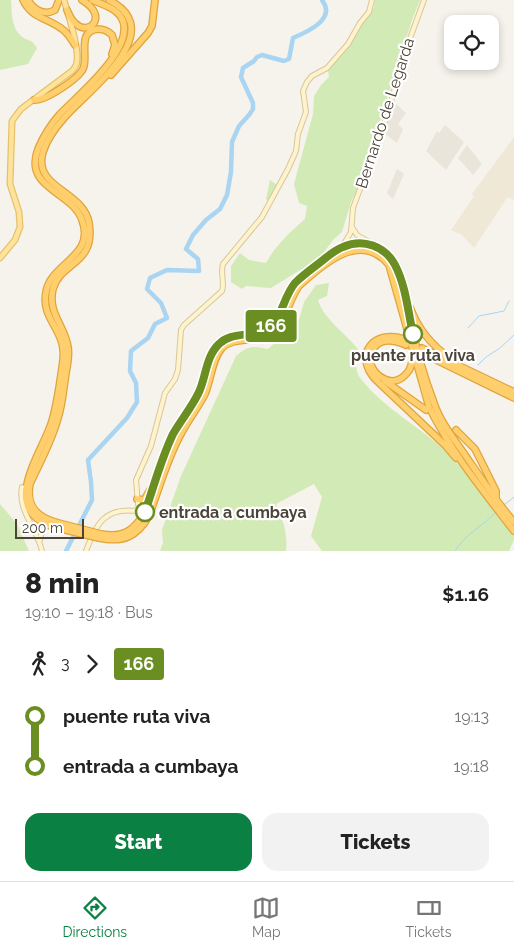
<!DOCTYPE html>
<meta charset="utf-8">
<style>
body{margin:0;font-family:Raleway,sans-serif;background:#f2f2f2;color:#222;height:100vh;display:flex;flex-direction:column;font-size:19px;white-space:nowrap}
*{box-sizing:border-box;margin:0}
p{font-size:16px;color:#767676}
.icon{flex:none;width:28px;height:28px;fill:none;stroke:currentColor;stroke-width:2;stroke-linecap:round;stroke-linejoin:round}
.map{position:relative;height:551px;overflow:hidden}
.panel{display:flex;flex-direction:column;background:#fff;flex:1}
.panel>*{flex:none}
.badge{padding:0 10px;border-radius:4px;font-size:18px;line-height:32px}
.tools{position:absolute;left:444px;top:15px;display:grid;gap:10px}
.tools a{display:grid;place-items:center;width:55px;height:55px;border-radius:10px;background:#fff;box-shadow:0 2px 8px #0003;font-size:25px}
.scale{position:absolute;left:15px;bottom:12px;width:69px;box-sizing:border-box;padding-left:5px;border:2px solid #4b4439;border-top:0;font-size:14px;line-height:18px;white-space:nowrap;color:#4b4439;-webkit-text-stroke:4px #fff;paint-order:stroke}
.map>.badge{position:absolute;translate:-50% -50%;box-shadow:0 0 0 2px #fff}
.legs{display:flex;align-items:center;gap:8px;height:55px;padding:0 25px;font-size:16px}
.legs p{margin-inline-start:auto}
.headline{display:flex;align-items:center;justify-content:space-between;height:85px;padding:0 25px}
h1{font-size:28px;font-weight:800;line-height:38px}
.action{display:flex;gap:10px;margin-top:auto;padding:10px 25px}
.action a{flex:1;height:58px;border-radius:15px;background:#0b8043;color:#fff;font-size:20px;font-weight:800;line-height:58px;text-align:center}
.action a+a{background:#f2f2f2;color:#222}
ul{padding:0 25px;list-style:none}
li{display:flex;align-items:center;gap:18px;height:50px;font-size:19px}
li i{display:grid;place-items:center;width:8px;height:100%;margin:0 6px;background:currentColor}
li i::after{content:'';width:12px;height:12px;margin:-6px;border:4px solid;border-radius:50%;background:#fff}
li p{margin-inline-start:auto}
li:first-child i{background:linear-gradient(#0000 50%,currentColor 0)}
li:last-child i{background:linear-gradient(currentColor 50%,#0000 0)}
.tabs{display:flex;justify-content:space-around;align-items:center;height:70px;border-top:1px solid #e0e0e0;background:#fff;font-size:14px;color:#767676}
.tabs a{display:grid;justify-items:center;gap:2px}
.tabs .on{color:#0b8043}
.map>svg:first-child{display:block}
</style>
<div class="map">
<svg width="514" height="551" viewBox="0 0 514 551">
<rect width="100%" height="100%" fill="#f6f3ec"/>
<g fill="#eae5da">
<polygon points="396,104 406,113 398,124 403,129 397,143 384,133"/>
<polygon points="445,125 464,142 446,170 426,151 437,131 439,133"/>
<polygon points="467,145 482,164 473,175 458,158"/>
<polygon points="397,169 404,174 393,199 387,193"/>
</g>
<polygon fill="#efe8d6" points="514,137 514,198 513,200 510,198 507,198 474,248 462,235 451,230 474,196 472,194"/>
<g fill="#d2eab5">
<path d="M0,0h11c1,13 0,27 10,36 7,6 9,1 16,12l-9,16 -28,6z"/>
<path d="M375,0h45l-8,20 -52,164 -9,18 -9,30 -9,8 -15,20 -8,7 -10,3 -29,18 -25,-2 -4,3 -11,-7v-16l9,-13 9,7 17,3c10,-18 23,-30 39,-44l2,-13 -8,-3 -5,-19 19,-70 1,-18 7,-11 8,-8 -1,-6 26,-34 7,-15 13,-14z"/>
<polygon points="270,180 277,185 268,201 266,199"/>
<path d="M329,283l-2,13 -9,4c5,18 28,34 40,49 -2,10 -4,22 3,30 25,32 64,50 92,79 22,24 42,52 61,78v4l-5,11h-187l-11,-15 11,-39 -8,-13 -38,20c7,16 12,30 10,47h-126l3,-8 -1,-13 19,-54 55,-120c13,-11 17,-10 32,-7l9,-8 13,-7 9,-14 5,-18 12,-17z"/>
<polygon points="0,504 17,524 29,551 0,551"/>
</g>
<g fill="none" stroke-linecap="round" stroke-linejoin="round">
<g stroke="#a9d4f2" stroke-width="1">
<polyline points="468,328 479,316 504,311 509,301"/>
<polyline points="478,365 486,357 500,348 514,335"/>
<polyline points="504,505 514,497"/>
<path d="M455,551c10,-17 28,-25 41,-39"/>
</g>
<path stroke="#a9d4f2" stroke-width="4.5" d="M66,551l26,-51 -1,-18 -3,-22 39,-42 10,-16 -1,-19 -6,-12 1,-20 17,-13 7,-14 12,-6 -6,-15 -14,-14 3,-11 17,-8 32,1 -1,-12 -12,-10 7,-14 13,-15 14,-11 7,-14 4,-23 1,-30 7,-16 10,-11 4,-6v-6l-12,-26 2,-9 11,-7 3,-4 5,-2 22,6 5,-2 4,-21c14,-6 44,-19 29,-38"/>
<g stroke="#d6c79b" stroke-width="6">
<g id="secondary">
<polyline points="352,227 357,235 371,243"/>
<polyline points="342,247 351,232 353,208 387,116 404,55 424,0"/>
<path d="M22,487c-5,23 15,41 20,64"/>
<path d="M139,507l-3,3 3,3 2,-3 -3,-6 -2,-24 15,-34 14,-53 10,-14 3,-9 3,-40 3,-5 38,-34c3,-9 -2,-17 1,-27l39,-47 26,-48 8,-18 2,-17 8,-22 -3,-21 4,-9 5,-6 15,-8 21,-24 12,-21 9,-11 3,-12"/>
<polyline points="40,540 42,531 47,525"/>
<path d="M86,551c10,-26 18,-44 50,-40"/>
</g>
</g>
<g stroke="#e6c16a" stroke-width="7">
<path id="primary" d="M0,258l15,-18 5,-13 -1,-15 -9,-28 2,-63 9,-12 51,-38c3,-3 5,-7 5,-11 2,-14 -9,-46 -13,-60"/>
</g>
<g stroke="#e0a43c" stroke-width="8">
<g id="highway">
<path d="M23,0c8,18 25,18 39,29 6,4 9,10 13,16"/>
<path d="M28,0c6,10 16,16 27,10l4,-10"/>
<path d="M67,10c2,4 4,10 8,13 13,14 35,-6 7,-23"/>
<polyline points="111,75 148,33 152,26 155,0"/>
<path d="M34,100c11,1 44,-21 49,-31 6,-12 -7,-38 15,-40 6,0 10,2 14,6l3,10 -3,9"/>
<path d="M410,307c8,22 21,38 40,51"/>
<path d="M404,339c-30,-10 -51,15 -29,40l70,66 11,13"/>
<path d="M406,345c-18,-8 -35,-6 -36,17 5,16 24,27 37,11 5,-5 5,-12 6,-19"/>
<polyline points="422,348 514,392"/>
<polyline points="424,354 514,398"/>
<polyline points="385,381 426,410"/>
<polyline points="456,430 475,449 496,491 496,498"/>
<polyline points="137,499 144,500 150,490"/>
<path d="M55,522c-20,-6 -29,-18 -25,-38 10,-22 22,-43 28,-66 4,-12 5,-25 7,-38 1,-11 5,-22 3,-33 -3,-21 -21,-35 -15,-58 7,-27 43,-24 36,-66 -5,-32 -57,-35 -46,-71 4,-13 13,-25 22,-35 24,-27 105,-86 44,-117"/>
<path d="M53,527c-53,-18 -14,-69 -2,-103 6,-18 8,-37 11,-56 1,-6 2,-13 1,-19 -1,-20 -22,-32 -17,-57 5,-30 50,-35 36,-72 -10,-29 -59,-31 -44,-71 5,-12 13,-25 22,-35 18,-19 79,-68 61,-97 -6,-9 -19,-13 -29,-17"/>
<path d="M101,534c22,4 33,-3 44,-22 9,-26 16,-53 28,-78 8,-14 19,-27 26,-42 7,-15 7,-36 20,-48 16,-16 44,-3 57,-24 7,-12 9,-26 19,-37 7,-7 15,-13 23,-19 8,-6 16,-14 25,-17 22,-9 44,1 53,21 9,19 11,39 16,59 5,26 13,52 22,76 6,18 18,33 29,49 16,23 32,48 51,70"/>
<path d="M99,538c24,5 38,-1 50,-22 10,-27 18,-57 32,-82 7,-14 17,-26 24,-40 6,-14 7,-35 17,-46 12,-12 33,-5 47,-14 17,-10 19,-33 30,-48 24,-22 62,-56 90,-21l40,142c22,45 55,85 85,124"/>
</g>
</g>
<use href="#secondary" stroke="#fff3cd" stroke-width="4"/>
<use href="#primary" stroke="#ffe39c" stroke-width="4.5"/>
<use href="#highway" stroke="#ffcf6e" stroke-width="5.5"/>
<g stroke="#e0a43c" stroke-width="8" stroke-linecap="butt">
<g id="highway-bridge">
<polyline points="55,522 101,534"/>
<polyline points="53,527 99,538"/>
</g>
</g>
<use href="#highway-bridge" stroke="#ffcf6e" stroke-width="5.5"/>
</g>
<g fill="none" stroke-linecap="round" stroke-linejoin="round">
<g stroke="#fff" stroke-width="11">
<path id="line-1" d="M145,512c9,-26 16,-53 28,-78 8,-14 19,-27 26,-42 7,-15 7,-36 20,-48 15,-15 41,-4 55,-21 9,-12 11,-28 21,-40 7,-7 15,-13 23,-19 8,-6 16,-14 25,-17 20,-9 42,-1 52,18 11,21 13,47 18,69"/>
</g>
<use href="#line-1" stroke="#6b8e23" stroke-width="8"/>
</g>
<g fill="#fff" stroke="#6b8e23" stroke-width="2.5">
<circle cx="413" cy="334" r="9"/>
<circle cx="145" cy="512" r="9"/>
</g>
<g text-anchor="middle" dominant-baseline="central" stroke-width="4.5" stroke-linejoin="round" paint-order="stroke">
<g font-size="16" fill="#4b4439" stroke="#fff">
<text transform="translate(385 113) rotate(-72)">Bernardo de Legarda</text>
</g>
<g font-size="16" font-weight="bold" fill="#4b4439" stroke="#fff">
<text x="413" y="355">puente ruta viva</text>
<text x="159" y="512" text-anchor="start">entrada a cumbaya</text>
</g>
</g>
</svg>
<div class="tools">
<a><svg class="icon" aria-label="locate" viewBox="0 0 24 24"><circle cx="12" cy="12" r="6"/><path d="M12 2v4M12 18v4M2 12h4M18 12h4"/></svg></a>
</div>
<div class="scale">200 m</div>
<b class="badge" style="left:271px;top:326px;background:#6b8e23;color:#fff">166</b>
</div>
<section class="panel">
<div class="headline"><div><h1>8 min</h1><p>19:10 – 19:18 · Bus</p></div><b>$1.16</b></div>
<div class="legs"><svg class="icon" aria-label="walk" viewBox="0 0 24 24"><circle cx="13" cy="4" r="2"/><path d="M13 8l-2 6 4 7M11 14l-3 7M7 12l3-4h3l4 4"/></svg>3<svg class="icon" aria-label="forward" viewBox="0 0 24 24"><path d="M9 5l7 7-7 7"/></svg><b class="badge" style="background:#6b8e23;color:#fff">166</b></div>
<ul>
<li><i style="color:#6b8e23"></i><b>puente ruta viva</b><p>19:13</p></li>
<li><i style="color:#6b8e23"></i><b>entrada a cumbaya</b><p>19:18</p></li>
</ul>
<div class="action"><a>Start</a><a>Tickets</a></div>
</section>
<nav class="tabs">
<a class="on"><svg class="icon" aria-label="directions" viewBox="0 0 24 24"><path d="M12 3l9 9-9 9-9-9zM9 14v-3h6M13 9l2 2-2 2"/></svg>Directions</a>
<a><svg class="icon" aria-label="map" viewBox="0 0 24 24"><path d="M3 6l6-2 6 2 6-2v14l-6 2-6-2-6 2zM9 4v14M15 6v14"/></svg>Map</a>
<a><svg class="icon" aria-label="tickets" viewBox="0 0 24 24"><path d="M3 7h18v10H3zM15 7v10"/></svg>Tickets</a>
</nav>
